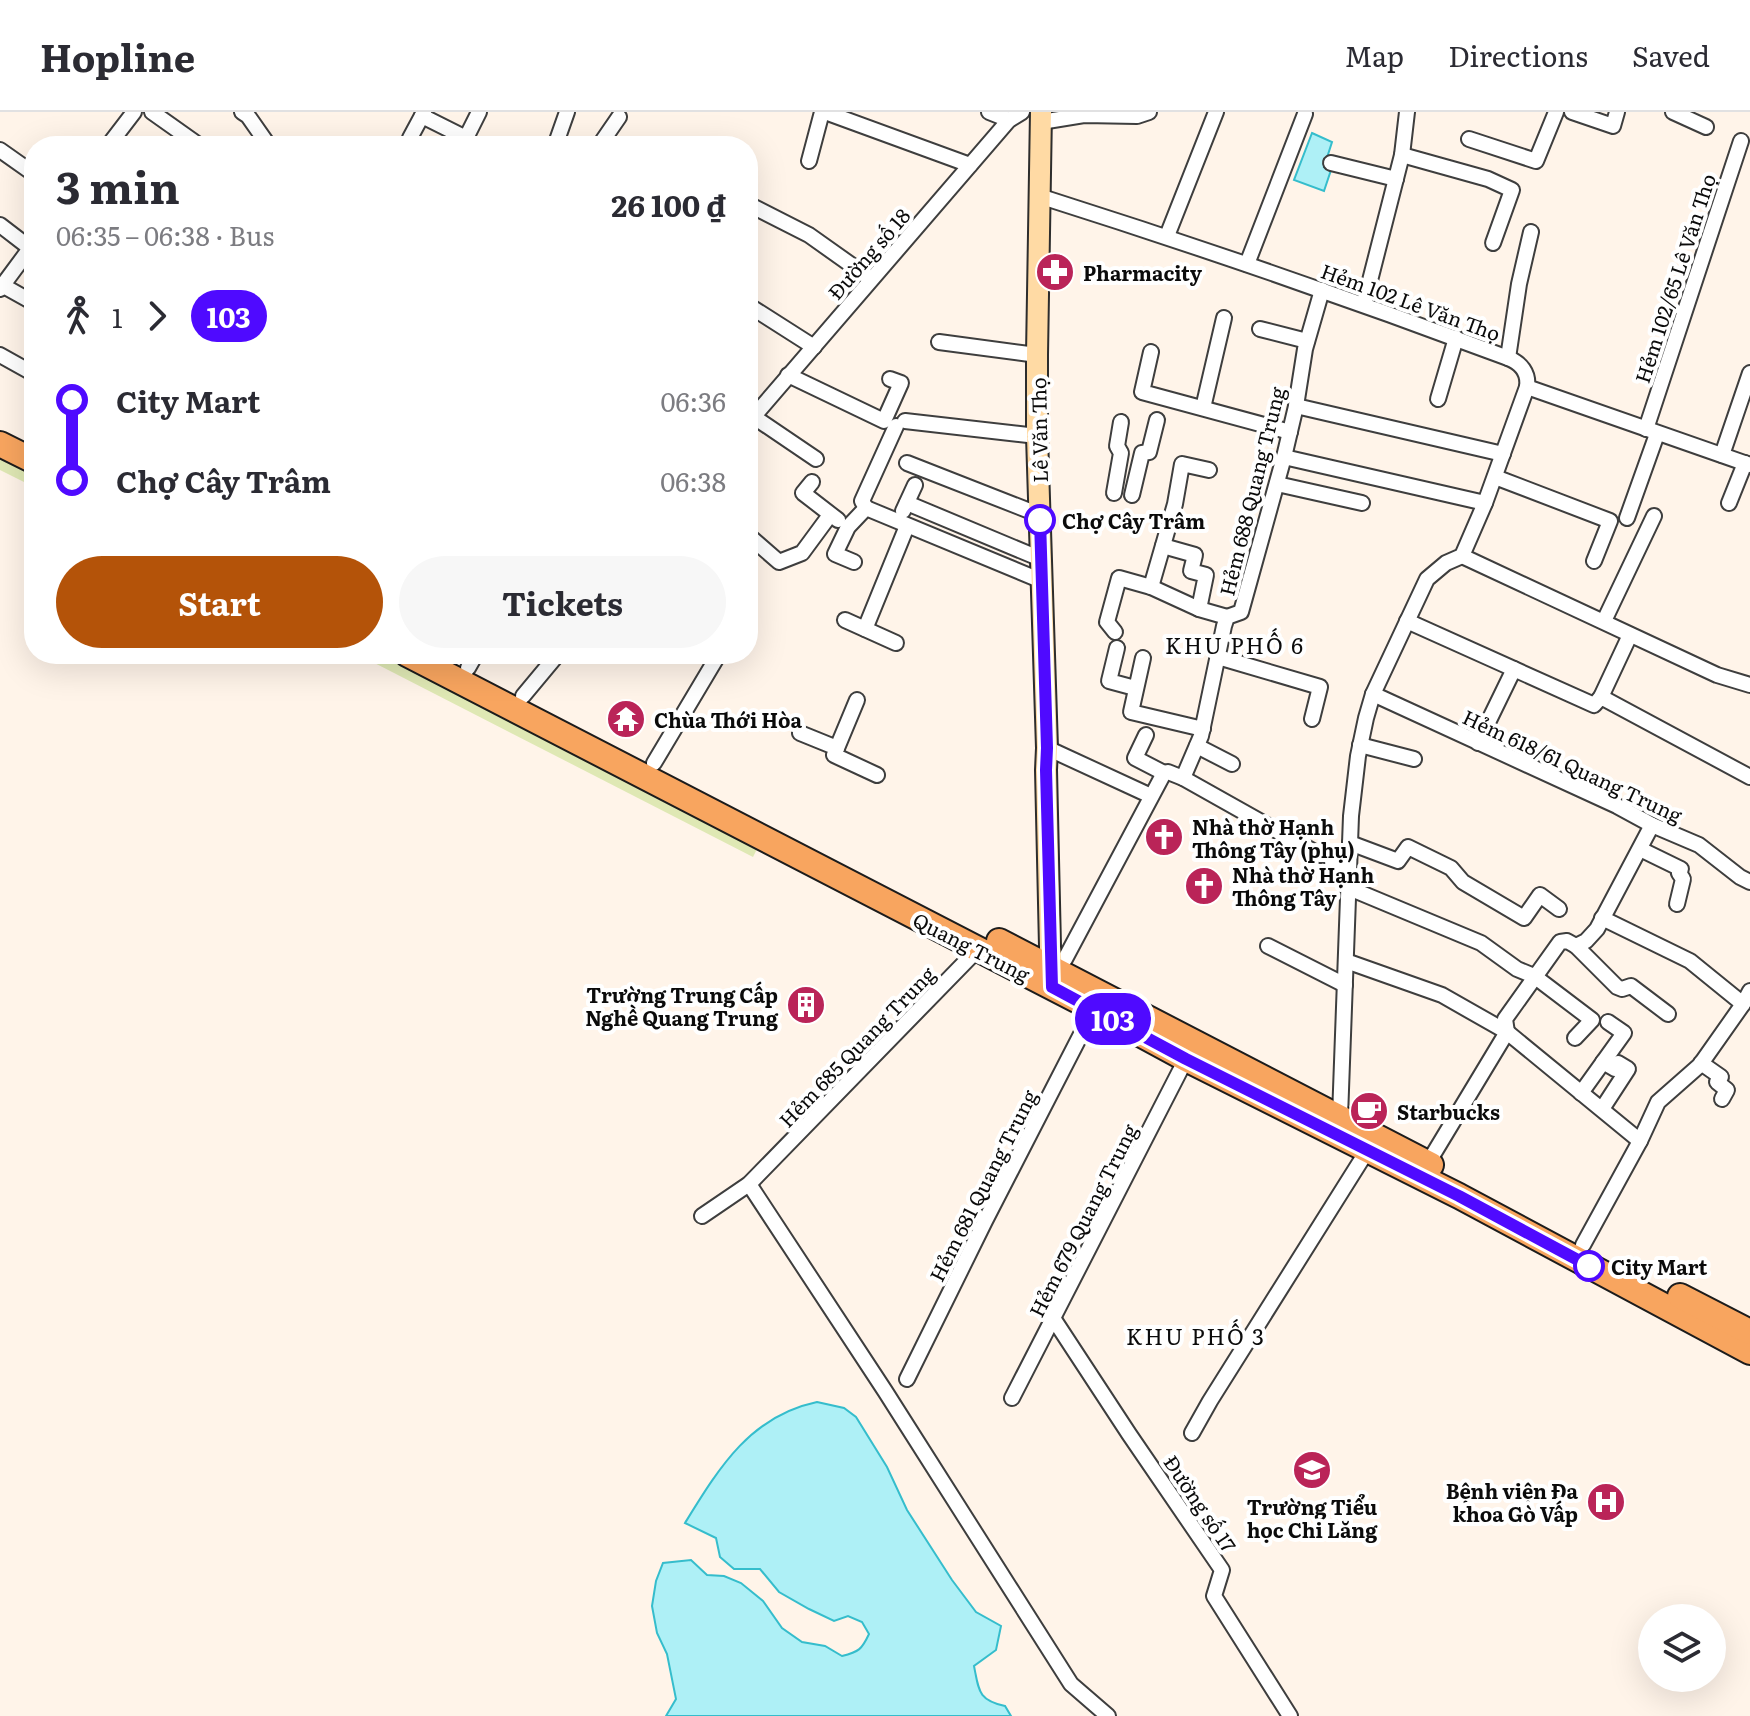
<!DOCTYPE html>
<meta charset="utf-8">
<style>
body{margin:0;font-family:Literata,serif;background:#f7f7f7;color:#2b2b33;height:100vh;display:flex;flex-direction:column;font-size:30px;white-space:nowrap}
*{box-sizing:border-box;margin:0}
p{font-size:26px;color:#7c7c81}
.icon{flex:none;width:44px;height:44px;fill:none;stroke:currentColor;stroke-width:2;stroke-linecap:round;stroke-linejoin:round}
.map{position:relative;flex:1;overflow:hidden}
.sheet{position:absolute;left:24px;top:24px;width:734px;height:528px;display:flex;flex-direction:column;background:#fff;border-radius:32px;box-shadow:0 8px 32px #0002}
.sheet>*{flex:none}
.badge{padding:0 16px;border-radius:26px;font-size:28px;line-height:52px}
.tools{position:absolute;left:1638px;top:1492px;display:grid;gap:16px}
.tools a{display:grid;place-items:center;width:88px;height:88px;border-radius:50%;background:#fff;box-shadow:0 8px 32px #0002;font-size:40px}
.map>.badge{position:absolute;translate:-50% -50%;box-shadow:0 0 0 4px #fff}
.legs{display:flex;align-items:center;gap:12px;height:88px;padding:0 32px;font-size:26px}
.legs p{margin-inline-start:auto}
.headline{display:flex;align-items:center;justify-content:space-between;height:136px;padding:0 32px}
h1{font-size:44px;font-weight:700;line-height:60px}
.action{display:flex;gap:16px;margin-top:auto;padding:16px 32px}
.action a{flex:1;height:92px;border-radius:48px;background:#b45309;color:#fff;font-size:32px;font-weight:700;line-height:92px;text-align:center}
.action a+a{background:#f7f7f7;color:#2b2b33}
ul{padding:0 32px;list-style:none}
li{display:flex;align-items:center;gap:28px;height:80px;font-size:30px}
li i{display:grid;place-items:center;width:12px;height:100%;margin:0 10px;background:currentColor}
li i::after{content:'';width:20px;height:20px;margin:-10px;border:6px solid;border-radius:50%;background:#fff}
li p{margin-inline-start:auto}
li:first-child i{background:linear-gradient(#0000 50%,currentColor 0)}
li:last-child i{background:linear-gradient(currentColor 50%,#0000 0)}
header{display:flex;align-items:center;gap:48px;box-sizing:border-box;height:112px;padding:0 40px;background:#fff;border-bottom:2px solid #e1e1e2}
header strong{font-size:38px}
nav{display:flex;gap:44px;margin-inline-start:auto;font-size:28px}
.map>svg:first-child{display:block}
</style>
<header>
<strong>Hopline</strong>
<nav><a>Map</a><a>Directions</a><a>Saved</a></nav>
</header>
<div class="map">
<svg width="1750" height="1604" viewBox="0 0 1750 1604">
<rect width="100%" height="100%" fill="#fff4e9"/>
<g fill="#dfe8b4">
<polygon points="0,339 34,357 34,375 0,358"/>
<polygon points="357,542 395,542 759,733 753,745"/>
</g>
<g fill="#aef0f6" stroke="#35bdcc" stroke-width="2">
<polygon points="1312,21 1332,30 1324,55 1331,58 1324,79 1294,68"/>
<path d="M817,1290l27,6 12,9 31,50 20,43 45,70 24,32 25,14 -5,24 -22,16c5,25 4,34 31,40l6,10h-345l10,-17 -9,-45 -10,-21 -5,-27 4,-25 7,-18 28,-3 16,15 17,1 17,7 22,18 19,27 20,14 23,4 17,10c17,-4 20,-7 27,-22l-7,-12 -14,-6 -14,5 -25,-12 -30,-17 -19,-23h-26l-14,-12 -4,-19 -31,-15c34,-55 65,-107 132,-121z"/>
</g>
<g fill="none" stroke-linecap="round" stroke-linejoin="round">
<g stroke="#3e3e3e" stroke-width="18">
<g id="minor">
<polyline points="152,0 200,34"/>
<polyline points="242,0 248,4 269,34"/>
<polyline points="825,0 970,53"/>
<polyline points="989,0 1009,8"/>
<polyline points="1572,0 1613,14 1617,0"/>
<polyline points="1673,0 1706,15"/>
<polyline points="422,4 466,26"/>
<polyline points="1041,10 1084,3 1137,4 1149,0"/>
<polyline points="410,26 424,0"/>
<polyline points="1469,27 1536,49 1556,0"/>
<polyline points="108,34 134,0"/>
<polyline points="462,34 479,0"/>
<polyline points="555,34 567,0"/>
<polyline points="599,34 619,5"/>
<polyline points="0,38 34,62"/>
<polyline points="1402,43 1488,67 1512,78 1493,131"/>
<polyline points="809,49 822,0"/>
<polyline points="1331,51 1396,67"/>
<path d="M1039,84c158,50 314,104 469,162 13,5 21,15 19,29l223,78"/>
<polyline points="748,92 809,123 871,167"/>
<polyline points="0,113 30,136"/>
<polyline points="1167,124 1216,0"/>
<polyline points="1247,152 1305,2"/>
<polyline points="2,173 34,191"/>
<polyline points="0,177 34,131"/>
<polyline points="1364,192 1402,43 1407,0"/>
<polyline points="748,193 814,235"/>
<polyline points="1260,217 1307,229"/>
<polyline points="939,230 1037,243"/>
<polyline points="1151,240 1142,280 1290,320"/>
<polyline points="0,243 34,262"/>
<polyline points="1508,246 1519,172 1531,120"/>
<polyline points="788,263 884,309 901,271 890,267"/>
<polyline points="1438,287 1456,226"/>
<polyline points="1296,294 1503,342"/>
<polyline points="1203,296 1224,206"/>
<polyline points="754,305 816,347"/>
<polyline points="905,309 1037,324"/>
<polyline points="748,311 1009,8 1022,0"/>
<polyline points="1646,317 1741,29"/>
<polyline points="1722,343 1750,261"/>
<polyline points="1284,345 1485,391"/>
<polyline points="907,351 1040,403"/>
<polyline points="1495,365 1610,409 1594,449"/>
<polyline points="812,370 803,381 838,408"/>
<polyline points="1277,372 1362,391"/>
<polyline points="1114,381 1121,341 1117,334 1121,310"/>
<polyline points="1132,383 1142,341 1149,340 1157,308"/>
<polyline points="907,391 1041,447"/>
<polyline points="1729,391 1745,351"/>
<polyline points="866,396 1042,469"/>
<polyline points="903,399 915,373"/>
<polyline points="1627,406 1657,322"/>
<polyline points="748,423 779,450 802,441 830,403"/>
<polyline points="1163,434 1195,443 1191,459 1206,463 1199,497"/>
<polyline points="1462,444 1717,563 1750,573"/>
<polyline points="854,450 835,442 848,415 866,396 862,389 896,314"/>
<polyline points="1151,475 1175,392 1182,352 1209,358"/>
<polyline points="845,508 896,531"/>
<polyline points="1407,509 1594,593 1601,585 1750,665"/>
<polyline points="1604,509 1654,404"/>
<polyline points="865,517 907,414"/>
<polyline points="1115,520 1107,510 1119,466 1151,475 1199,497 1227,505"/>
<polyline points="1117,536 1109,569 1135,576"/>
<polyline points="1218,545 1320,575 1312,607"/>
<polyline points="1143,546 1131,600 1203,617"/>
<polyline points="468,556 476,542"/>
<polyline points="1373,582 1617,694 1652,713 1699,733 1740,765 1750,770"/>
<polyline points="523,584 558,542"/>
<polyline points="1601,585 1630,523"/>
<polyline points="800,621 837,636 834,643 877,663"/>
<polyline points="1146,623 1135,646 1164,661"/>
<polyline points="1478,631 1514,557"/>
<polyline points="1360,633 1414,647"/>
<polyline points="1197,634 1232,652"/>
<polyline points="837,636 857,588"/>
<polyline points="1047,636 1151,684"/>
<polyline points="654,651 719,542"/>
<polyline points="1183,666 1320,743"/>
<polyline points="1350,731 1398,749 1408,735 1451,756 1463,770 1524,806 1540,783 1559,797"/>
<polyline points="1640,737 1681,757 1679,761 1683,767 1677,792"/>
<polyline points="1332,750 1349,760"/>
<polyline points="1349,776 1481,831 1517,857 1534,864 1592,908 1575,926"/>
<polyline points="1602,806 1690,849 1743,892"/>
<polyline points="1268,834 1345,873"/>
<polyline points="1576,834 1617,875 1622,877 1631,874 1668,902"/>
<polyline points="1346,849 1442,883 1507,920 1640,1029"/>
<polyline points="1052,857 1065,847 1164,661 1168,660 1183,666 1201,624 1224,514 1227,505 1241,500 1284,345 1296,294 1305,237 1322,178"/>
<polyline points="1701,951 1721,965 1717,970 1727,978 1722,987"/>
<polyline points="1581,981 1624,921 1608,910"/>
<polyline points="1602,997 1628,957 1618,951 1615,957 1603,950"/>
<polyline points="1340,1005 1351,704 1358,644 1366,606 1373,582 1427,467 1446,451 1462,444 1485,391 1527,275"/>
<polyline points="1428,1051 1507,920 1505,907 1560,830 1567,829 1576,834 1586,829 1597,817 1652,713"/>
<polyline points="749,1072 885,1279 1071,1572 1108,1604"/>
<polyline points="702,1104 749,1072 978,837"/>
<polyline points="1583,1133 1640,1029 1658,990 1700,953 1743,892 1750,879"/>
<polyline points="1053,1206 1129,1322 1222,1458 1214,1484 1290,1604"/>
<polyline points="907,1267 985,1109 1094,897"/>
<polyline points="1012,1286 1186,947"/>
<polyline points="1192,1321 1210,1289 1367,1039"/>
</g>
</g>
<g stroke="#2d2d2d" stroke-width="24">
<polyline id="secondary" points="1041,0 1037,243 1037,324 1047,636 1046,658 1050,835 1052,857"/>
</g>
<g stroke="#1c1c1c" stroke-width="28">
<g id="primary">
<polyline points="0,332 34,349"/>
<polyline points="407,542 1094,897 1186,947 1459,1084 1750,1240"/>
<polyline points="999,829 1431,1053"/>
<polyline points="1680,1184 1750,1220"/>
</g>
</g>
<use href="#minor" stroke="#fff" stroke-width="14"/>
<use href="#secondary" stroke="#ffdaa4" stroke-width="20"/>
<use href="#primary" stroke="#f8a55f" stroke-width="24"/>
</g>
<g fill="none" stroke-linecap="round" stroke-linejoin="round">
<g stroke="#fff" stroke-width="18">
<polyline id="line-1" points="1040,408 1047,636 1046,658 1052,875 1186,947 1459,1084 1589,1154"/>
</g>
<use href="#line-1" stroke="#4f0aff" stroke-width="12"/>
</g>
<defs>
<g id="pharmacy-disc" transform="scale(2)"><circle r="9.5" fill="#ba2458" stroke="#fff"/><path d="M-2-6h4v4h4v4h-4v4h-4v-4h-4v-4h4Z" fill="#fff"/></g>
<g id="temple-disc" transform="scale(2)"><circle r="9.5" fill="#ba2458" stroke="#fff"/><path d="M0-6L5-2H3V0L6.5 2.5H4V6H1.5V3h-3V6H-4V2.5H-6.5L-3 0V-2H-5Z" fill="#fff"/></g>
<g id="church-disc" transform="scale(2)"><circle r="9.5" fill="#ba2458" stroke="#fff"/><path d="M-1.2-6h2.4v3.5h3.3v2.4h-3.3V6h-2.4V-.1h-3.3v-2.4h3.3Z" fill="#fff"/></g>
<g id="building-disc" transform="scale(2)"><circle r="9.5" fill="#ba2458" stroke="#fff"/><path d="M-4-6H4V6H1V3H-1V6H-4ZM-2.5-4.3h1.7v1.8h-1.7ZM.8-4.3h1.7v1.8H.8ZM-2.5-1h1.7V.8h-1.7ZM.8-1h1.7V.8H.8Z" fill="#fff"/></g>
<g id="cafe-disc" transform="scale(2)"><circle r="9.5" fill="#ba2458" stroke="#fff"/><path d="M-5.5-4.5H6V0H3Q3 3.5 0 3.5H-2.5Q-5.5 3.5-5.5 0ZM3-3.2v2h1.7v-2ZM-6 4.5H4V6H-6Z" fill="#fff"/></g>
<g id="school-disc" transform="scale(2)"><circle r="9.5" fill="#ba2458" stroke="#fff"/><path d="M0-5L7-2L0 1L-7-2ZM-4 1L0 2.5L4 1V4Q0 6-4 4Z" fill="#fff"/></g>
<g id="hospital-disc" transform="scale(2)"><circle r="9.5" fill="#ba2458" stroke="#fff"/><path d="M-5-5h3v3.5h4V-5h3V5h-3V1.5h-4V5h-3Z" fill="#fff"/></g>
</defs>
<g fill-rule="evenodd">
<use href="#pharmacy-disc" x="1055" y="160"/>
<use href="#temple-disc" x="626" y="607"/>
<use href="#church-disc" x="1164" y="725"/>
<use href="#church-disc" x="1204" y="774"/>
<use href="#building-disc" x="806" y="893"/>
<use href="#cafe-disc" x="1369" y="999"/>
<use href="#school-disc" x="1312" y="1358"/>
<use href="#hospital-disc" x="1606" y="1390"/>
</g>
<g fill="#fff" stroke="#4f0aff" stroke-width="4">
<circle cx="1040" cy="408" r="14"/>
<circle cx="1589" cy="1154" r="14"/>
</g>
<g text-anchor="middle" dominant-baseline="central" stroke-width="8" stroke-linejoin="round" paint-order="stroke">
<g font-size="20" fill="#0b0b0b" stroke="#fff">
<text transform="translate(868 141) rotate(-49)">Đường số 18</text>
<text transform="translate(1674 166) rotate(-72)">Hẻm 102/65 Lê Văn Thọ</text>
<text transform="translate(1411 189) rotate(20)">Hẻm 102 Lê Văn Thọ</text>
<text transform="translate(1038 318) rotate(-91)">Lê Văn Thọ</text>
<text transform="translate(1251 379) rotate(-76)">Hẻm 688 Quang Trung</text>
<text transform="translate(1573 653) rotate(25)">Hẻm 618/61 Quang Trung</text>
<text transform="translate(972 834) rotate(27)">Quang Trung</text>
<text transform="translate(856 934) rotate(-46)">Hẻm 685 Quang Trung</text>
<text transform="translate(982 1073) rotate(-63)">Hẻm 681 Quang Trung</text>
<text transform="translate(1082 1108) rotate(-63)">Hẻm 679 Quang Trung</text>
<text transform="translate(1201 1391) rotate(56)">Đường số 17</text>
</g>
<g font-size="20" font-weight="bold" fill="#0b0b0b" stroke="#fff" text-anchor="start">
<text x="1083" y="160">Pharmacity</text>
<text x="654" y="607">Chùa Thới Hòa</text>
<text x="1192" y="714">Nhà thờ Hạnh<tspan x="1192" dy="23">Thông Tây (phụ)</tspan></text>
<text x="1232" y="762">Nhà thờ Hạnh<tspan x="1232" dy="23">Thông Tây</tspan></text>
<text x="778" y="882" text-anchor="end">Trường Trung Cấp<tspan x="778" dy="23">Nghề Quang Trung</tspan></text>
<text x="1397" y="999">Starbucks</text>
<text x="1578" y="1378" text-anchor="end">Bệnh viện Đa<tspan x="1578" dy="23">khoa Gò Vấp</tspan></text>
<text x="1312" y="1394" text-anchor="middle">Trường Tiểu<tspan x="1312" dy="23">học Chi Lăng</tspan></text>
</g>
<g font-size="20" font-weight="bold" fill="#0b0b0b" stroke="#fff" text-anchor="start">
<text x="1062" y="408">Chợ Cây Trâm</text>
<text x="1611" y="1154">City Mart</text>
</g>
<g font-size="22" letter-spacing="2" fill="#0b0b0b" stroke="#fff">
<text x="1235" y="532">KHU PHỐ 6</text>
<text x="1196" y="1223">KHU PHỐ 3</text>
</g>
</g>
</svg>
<div class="tools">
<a><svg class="icon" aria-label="layers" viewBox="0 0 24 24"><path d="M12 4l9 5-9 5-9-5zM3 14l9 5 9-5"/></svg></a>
</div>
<b class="badge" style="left:1113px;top:907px;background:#4f0aff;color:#fff">103</b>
<section class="sheet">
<div class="headline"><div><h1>3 min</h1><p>06:35 – 06:38 · Bus</p></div><b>26 100 ₫</b></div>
<div class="legs"><svg class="icon" aria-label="walk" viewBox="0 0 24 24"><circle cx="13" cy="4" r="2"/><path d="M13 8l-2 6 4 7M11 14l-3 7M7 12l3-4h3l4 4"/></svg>1<svg class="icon" aria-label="forward" viewBox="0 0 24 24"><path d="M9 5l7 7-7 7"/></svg><b class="badge" style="background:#4f0aff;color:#fff">103</b></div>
<ul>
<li><i style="color:#4f0aff"></i><b>City Mart</b><p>06:36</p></li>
<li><i style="color:#4f0aff"></i><b>Chợ Cây Trâm</b><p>06:38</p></li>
</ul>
<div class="action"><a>Start</a><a>Tickets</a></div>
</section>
</div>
